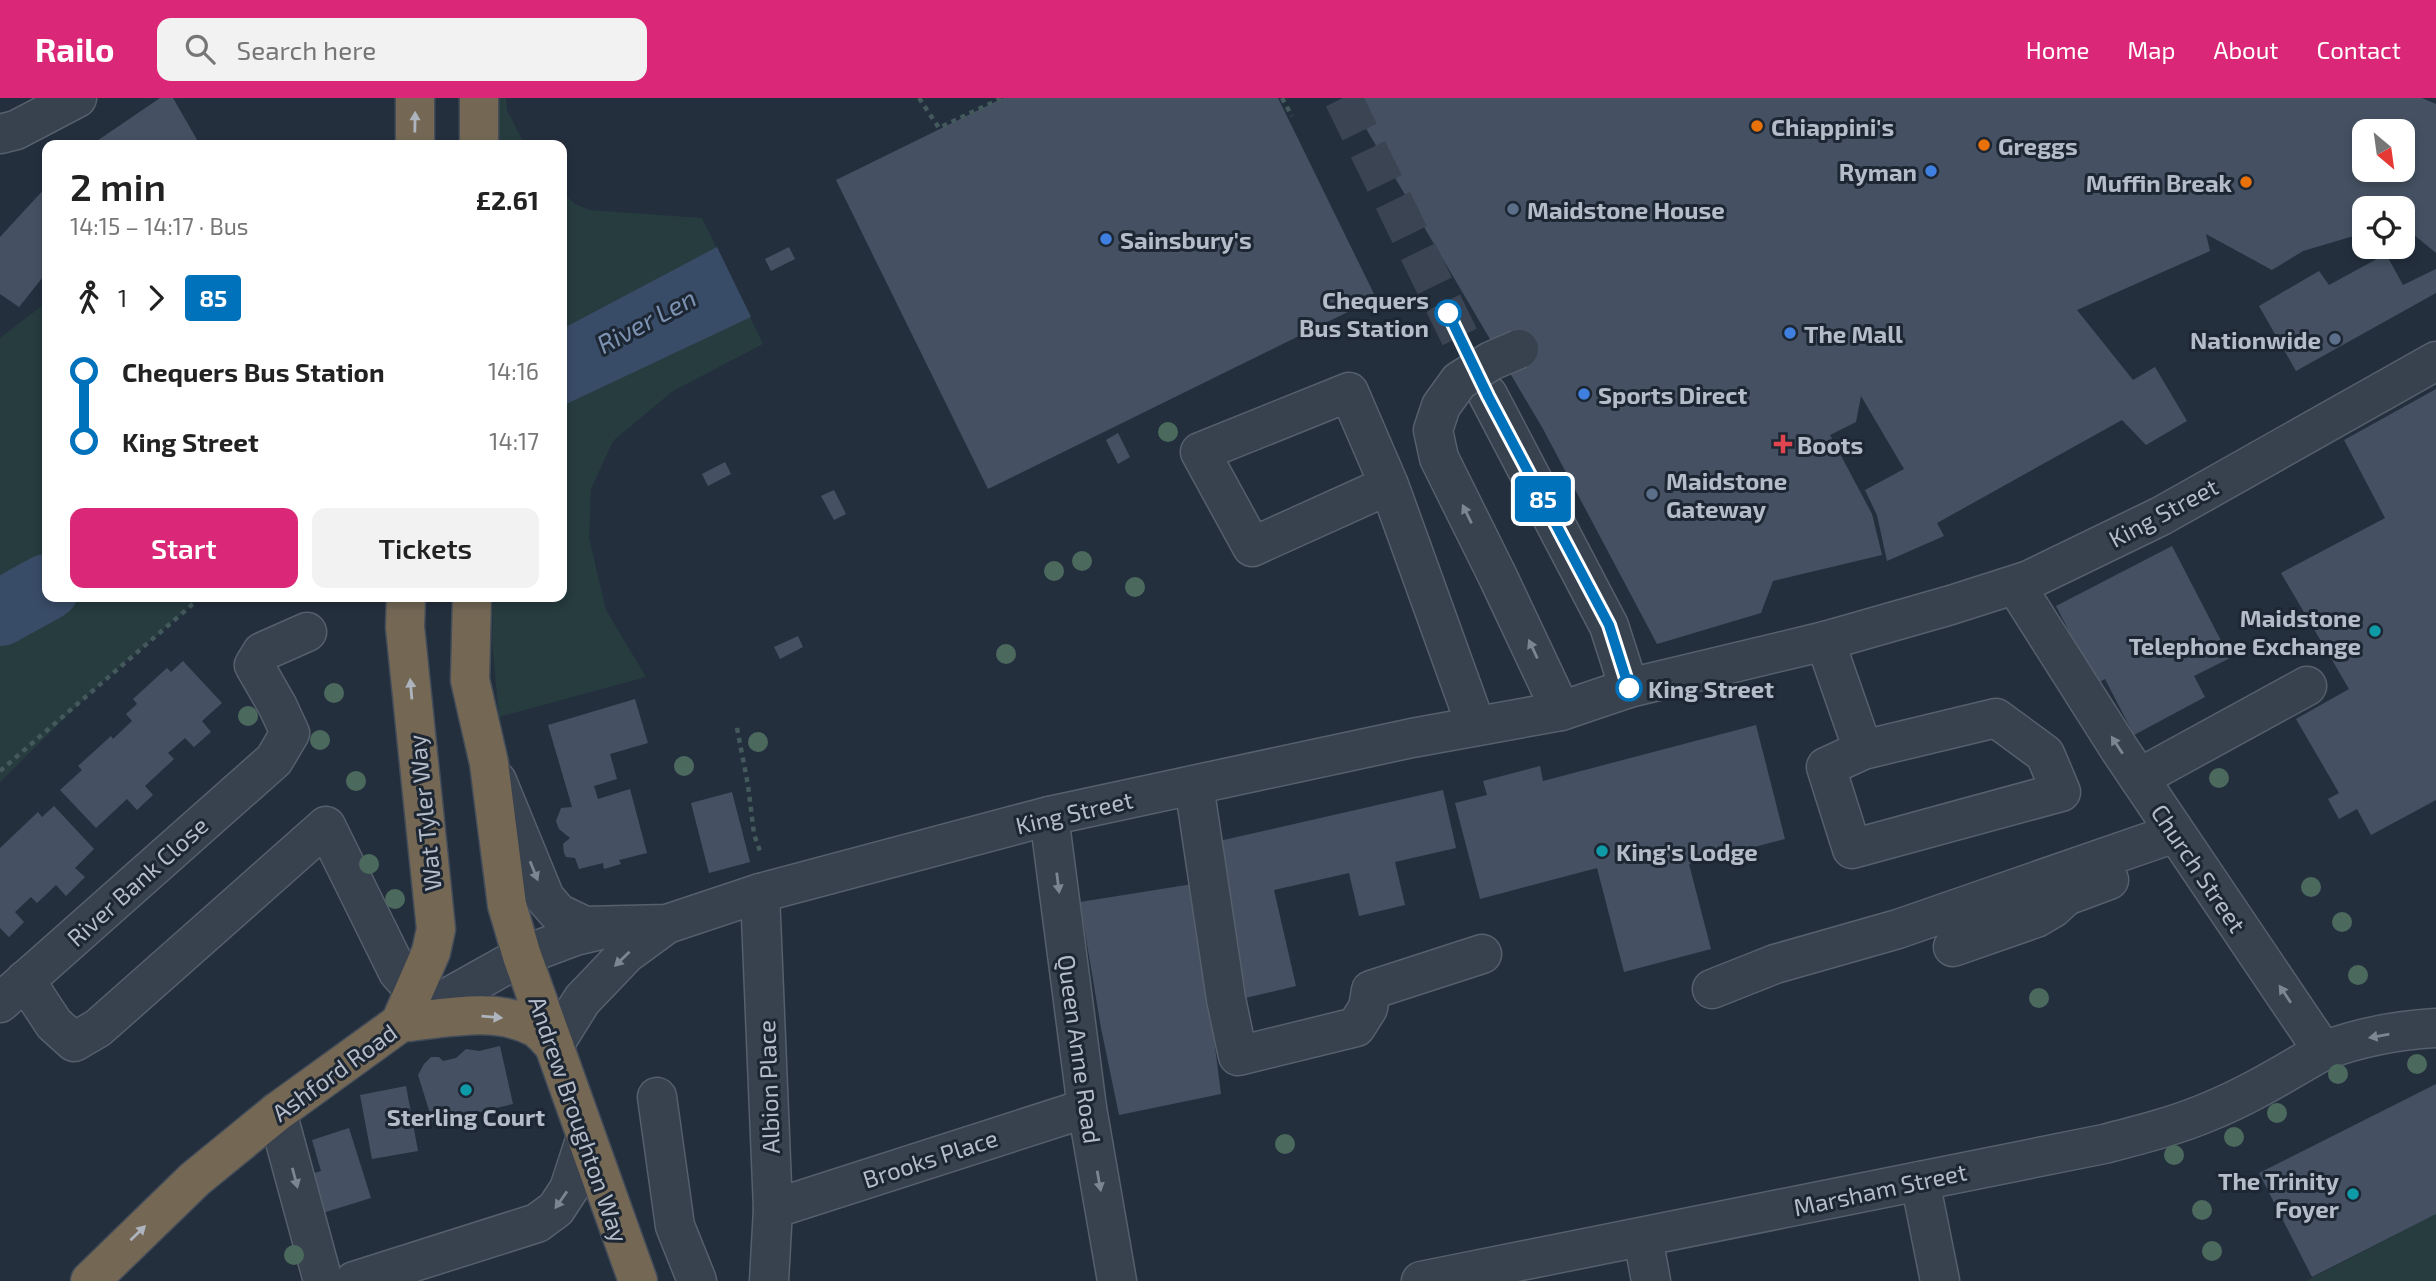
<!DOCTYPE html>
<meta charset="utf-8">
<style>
body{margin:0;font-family:"Exo 2",sans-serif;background:#f2f2f2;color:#222;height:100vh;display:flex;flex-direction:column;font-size:26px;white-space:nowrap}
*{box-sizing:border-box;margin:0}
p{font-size:23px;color:#767676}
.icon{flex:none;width:38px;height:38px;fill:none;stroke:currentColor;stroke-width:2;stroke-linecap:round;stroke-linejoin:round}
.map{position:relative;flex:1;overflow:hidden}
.panel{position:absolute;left:42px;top:42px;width:525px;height:462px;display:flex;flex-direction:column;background:#fff;border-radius:14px;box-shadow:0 4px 10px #0003}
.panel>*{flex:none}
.badge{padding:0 14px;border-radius:5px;font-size:24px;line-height:46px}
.needle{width:46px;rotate:151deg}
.buttons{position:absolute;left:2352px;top:21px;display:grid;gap:14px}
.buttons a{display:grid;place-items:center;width:63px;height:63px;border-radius:14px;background:#fff;box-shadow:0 4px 10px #0003;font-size:35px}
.map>.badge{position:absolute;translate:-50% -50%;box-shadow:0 0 0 4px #fff}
.legs{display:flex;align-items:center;gap:10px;height:77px;padding:0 28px;font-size:23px}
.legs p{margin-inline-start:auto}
.head{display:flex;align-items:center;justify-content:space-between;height:119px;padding:0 28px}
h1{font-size:38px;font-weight:600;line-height:52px}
.cta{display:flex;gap:14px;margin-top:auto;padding:14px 28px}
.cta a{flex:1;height:80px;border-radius:14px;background:#db2777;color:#fff;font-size:28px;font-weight:600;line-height:80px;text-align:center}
.cta a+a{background:#f2f2f2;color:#222}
ul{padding:0 28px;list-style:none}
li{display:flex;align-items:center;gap:24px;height:70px;font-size:26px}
li i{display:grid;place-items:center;width:10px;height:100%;margin:0 9px;background:currentColor}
li i::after{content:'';width:18px;height:18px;margin:-9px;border:5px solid;border-radius:50%;background:#fff}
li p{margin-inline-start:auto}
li:first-child i{background:linear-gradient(#0000 50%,currentColor 0)}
li:last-child i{background:linear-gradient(currentColor 50%,#0000 0)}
header{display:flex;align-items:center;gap:42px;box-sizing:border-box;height:98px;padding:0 35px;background:#db2777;color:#fff}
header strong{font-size:33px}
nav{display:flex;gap:38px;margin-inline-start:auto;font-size:24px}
.search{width:490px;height:63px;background:#f2f2f2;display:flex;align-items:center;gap:18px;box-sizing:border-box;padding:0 24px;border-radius:14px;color:#767676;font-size:26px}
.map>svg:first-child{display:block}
</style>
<header>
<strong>Railo</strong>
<div class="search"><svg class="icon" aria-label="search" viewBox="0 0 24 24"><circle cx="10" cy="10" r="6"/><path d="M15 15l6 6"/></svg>Search here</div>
<nav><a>Home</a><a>Map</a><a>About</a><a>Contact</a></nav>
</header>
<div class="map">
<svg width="2436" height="1183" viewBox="0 0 2436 1183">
<rect width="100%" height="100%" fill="#242f3e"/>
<g fill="#263c3f">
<polygon points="489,0 506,0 507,12 525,47 489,47"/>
<polygon points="562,94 575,106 589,112 702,120 763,246 673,293 613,343 591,391 589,440 606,512 646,579 499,619 492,544 493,499 562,499"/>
<polygon points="47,204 47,499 201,499 89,596 0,684 0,240"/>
<polygon points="2436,1116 2436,1183 2306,1183"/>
</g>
<polygon fill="#394c67" points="717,149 751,219 562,308 562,231"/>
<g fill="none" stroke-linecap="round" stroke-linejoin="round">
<polyline stroke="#394c67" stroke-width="66" points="0,515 47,489"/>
</g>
<g fill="#455162" fill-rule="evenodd">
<polygon points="160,0 173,0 200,47 91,47"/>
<polygon points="1003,0 1278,0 1376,200 988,391 836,82"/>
<path d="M1348,0h1074l14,6v149l-33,-27v-18h-39v25l-61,18 -31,19 -66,-36 4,17 -133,59 56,70 22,-13 32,54 -41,24 -24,-25 -185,103 7,13 -57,25 -10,-46 -12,-25 39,-21 -43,-73 -5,26 -26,13 42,79 10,41 -109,26 -12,32 -104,31 -114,-215zM2364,33h39v39h-39z"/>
<polygon points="47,88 47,174 19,209 0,196 0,139"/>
<polygon points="789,149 795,161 771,173 765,161"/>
<polygon points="2386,156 2403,187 2436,171 2436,195 2296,273 2259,208 2319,173 2329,187"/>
<polygon points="2436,291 2436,702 2371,737 2357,711 2339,721 2328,701 2339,695 2296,621 2349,591 2281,475 2385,420 2344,342"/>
<polygon points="1118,335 1130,359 1118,366 1106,342"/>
<polygon points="725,364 731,376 708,388 702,376"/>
<polygon points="834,392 846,416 834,422 821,398"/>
<polygon points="2172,448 2230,560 2194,578 2205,599 2134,637 2105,581 2096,586 2056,508"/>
<polygon points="798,538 803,549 780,561 774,549"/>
<polygon points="183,563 222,605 202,623 211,634 194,649 185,640 168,655 174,661 145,688 153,697 137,712 127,701 96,730 60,692 82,672 78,668 111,638 113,641 132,623 126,616 137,606 133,601 167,570 171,574"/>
<polygon points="635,601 648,645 610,656 617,681 594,688 598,701 630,691 647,755 619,762 621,766 604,771 603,765 579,771 575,760 566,759 564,755 563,746 570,740 559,731 556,723 561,710 572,709 548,627"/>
<polygon points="1756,627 1785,741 1689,766 1711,851 1624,874 1597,770 1480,801 1455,705 1487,697 1483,683 1540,668 1543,683"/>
<polygon points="1443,692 1456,750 1395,764 1405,807 1359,818 1349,775 1274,792 1296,888 1241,901 1206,746"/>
<polygon points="732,694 750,764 709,775 691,705"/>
<polygon points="54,708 94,751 75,770 85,779 66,798 56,787 37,805 31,799 15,814 24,824 9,839 0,830 0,750 38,714 42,719"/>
<polygon points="1199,785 1210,910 1221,996 1119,1017 1101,930 1080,804"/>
<polygon points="500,948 513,1006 433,1025 418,977 424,966 431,959 439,959 443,963 456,960 466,951 479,953"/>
<polygon points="2436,986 2436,1116 2312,1179 2259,1075"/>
<polygon points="406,988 418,1053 372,1061 360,997"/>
<polygon points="349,1030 371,1100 316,1117 304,1078 321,1073 312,1042"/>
</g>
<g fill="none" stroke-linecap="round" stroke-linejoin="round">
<polyline stroke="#3a4453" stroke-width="38" stroke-dasharray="38 19" stroke-linecap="butt" points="1343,0 1488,297"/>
<g stroke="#565f6c" stroke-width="41">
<g id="minor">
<polyline points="0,36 16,32 77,0"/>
<polyline points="1488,297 1609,528 1629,590"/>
<polyline points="1389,387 1252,449 1200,354 1349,294 1389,387 1476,628"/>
<polyline points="1497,477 1561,613"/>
<polyline points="2016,488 2120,652 2323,953"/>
<polyline points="1825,543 1863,652"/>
<polygon points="1996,620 2045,656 2061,694 1852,751 1826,669 1863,652"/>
<polyline points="2139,680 2307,588"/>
<polyline points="497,683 545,800 558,815 585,828 667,826 760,795 1049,718 1412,640 1561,613 1629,590 1825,543 1951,507 2029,482 2161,418 2436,263"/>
<polyline points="1194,687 1226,901 1238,958 1356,929 1368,910 1371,892 1482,856"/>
<polyline points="1049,718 1087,1010 1117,1183"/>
<polyline points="760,795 773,1111 769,1183"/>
<polyline points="1953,849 2036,820 2053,810 2066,798 2109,782"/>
<polyline points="25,882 54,926 74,944 98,930 326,728 398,874 414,892"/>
<polyline points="1712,891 1775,866 1898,831 2175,735"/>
<polyline points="0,905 274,662 290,635 278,609 254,567 262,554 307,534"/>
<polyline points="404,924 522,858 575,838 609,830"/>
<polyline points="554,947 582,902 626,856 667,826"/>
<polyline points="657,999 675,1128 697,1183"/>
<polyline points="277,1014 323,1183"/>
<polyline points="1920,1083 1940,1183"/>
<polyline points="773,1111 1087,1010"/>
<polyline points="1643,1140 1651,1183"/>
<polyline points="354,1183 537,1125 556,1111 569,1091 586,1039"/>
<path d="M1421,1183l683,-137c35,-9 71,-18 104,-32 40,-16 77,-39 115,-61 35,-13 75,-21 113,-23"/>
</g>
</g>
<g stroke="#434c59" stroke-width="41">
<g id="highway">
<polyline points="415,47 415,0"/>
<polyline points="479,47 479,0"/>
<polyline points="472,499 470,582 489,665 507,807 522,858 638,1183"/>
<polyline points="400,925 431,854 436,831 405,529 406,499"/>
<path d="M400,925c42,-4 95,-17 134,4 8,4 14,13 20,18"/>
<polyline points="90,1183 195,1081 277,1014 400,925"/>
</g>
</g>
<g stroke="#44595c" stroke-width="4.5" stroke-dasharray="5 5" stroke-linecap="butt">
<polyline points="919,0 939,30 1002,0"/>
<polyline points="1282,0 1292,18"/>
<polyline points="737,630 748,687 754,736 761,756"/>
<polyline points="0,673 201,499"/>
</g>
<use href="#minor" stroke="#38414e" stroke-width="38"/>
<use href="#highway" stroke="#746855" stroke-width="38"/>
<g stroke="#565f6c" stroke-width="41" stroke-linecap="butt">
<polyline id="minor-bridge" points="1497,477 1439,360 1433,332 1441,308 1459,283 1491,263 1519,251"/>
</g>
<use href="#minor-bridge" stroke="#38414e" stroke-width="38"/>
</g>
<g fill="#4b6a5d">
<circle cx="1168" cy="334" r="10"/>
<circle cx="1082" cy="463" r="10"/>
<circle cx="1054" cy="473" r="10"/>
<circle cx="1135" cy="489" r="10"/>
<circle cx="1006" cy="556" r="10"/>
<circle cx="334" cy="595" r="10"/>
<circle cx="248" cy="618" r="10"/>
<circle cx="320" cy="642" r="10"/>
<circle cx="758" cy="644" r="10"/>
<circle cx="684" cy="668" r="10"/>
<circle cx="2219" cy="680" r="10"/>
<circle cx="356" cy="683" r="10"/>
<circle cx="369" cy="766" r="10"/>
<circle cx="2311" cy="789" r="10"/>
<circle cx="395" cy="801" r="10"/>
<circle cx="2342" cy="824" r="10"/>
<circle cx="2358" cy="877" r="10"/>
<circle cx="2039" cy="900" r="10"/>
<circle cx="2417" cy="966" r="10"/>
<circle cx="2338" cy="976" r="10"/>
<circle cx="2277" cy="1015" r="10"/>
<circle cx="2234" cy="1039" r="10"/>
<circle cx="1285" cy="1046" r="10"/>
<circle cx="2174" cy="1057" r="10"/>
<circle cx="2202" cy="1112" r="10"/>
<circle cx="2212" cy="1153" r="10"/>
<circle cx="294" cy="1157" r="10"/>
</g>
<defs><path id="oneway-solid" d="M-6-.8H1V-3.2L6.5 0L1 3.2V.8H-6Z" transform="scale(1.75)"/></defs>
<g fill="#aeb4bd">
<use href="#oneway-solid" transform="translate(415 24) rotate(-89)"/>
<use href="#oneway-solid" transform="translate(411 591) rotate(-95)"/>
<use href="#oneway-solid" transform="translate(492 919) rotate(5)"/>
<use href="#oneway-solid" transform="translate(138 1135) rotate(-44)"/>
</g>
<g fill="#7c8592">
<use href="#oneway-solid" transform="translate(1467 416) rotate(-116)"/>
<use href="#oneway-solid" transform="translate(1533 551) rotate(-115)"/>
<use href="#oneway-solid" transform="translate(2117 647) rotate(-123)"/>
<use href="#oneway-solid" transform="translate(534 773) rotate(68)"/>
<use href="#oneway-solid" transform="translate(1058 785) rotate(83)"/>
<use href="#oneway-solid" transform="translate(622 861) rotate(136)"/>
<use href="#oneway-solid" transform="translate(2285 896) rotate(-124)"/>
<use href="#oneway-solid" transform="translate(2379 938) rotate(170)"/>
<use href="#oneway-solid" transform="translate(295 1080) rotate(75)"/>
<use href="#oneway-solid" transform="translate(1099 1083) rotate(80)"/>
<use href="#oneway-solid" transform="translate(561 1102) rotate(125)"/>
</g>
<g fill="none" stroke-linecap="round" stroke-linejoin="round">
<g stroke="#fff" stroke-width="16">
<polyline id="line-1" points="1448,215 1488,298 1609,527 1629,590"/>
</g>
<use href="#line-1" stroke="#0072bc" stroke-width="10"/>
</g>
<g fill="#e8710a" stroke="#1d2633" stroke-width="2.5">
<circle cx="1757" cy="28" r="7"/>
<circle cx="1984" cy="47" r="7"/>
<circle cx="2246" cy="84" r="7"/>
</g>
<g fill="#3f7fe0" stroke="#1d2633" stroke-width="2.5">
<circle cx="1931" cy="73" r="7"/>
<circle cx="1106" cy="141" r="7"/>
<circle cx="1790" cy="235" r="7"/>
<circle cx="1584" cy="296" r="7"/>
</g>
<g fill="#5c6f8a" stroke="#1d2633" stroke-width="2.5">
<circle cx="1513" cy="111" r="7"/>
<circle cx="2335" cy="241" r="7"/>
<circle cx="1652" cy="396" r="7"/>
</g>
<g fill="#fff" stroke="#0072bc" stroke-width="3.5">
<circle cx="1448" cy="215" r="12"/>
<circle cx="1629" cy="590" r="12"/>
</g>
<path fill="#e0444e" stroke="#1d2633" stroke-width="2.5" d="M1779.5 335.5h7v7h7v7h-7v7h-7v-7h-7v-7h7z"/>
<g fill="#0f9aa8" stroke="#1d2633" stroke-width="2.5">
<circle cx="2375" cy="533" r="7"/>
<circle cx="1602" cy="753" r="7"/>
<circle cx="466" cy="992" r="7"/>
<circle cx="2353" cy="1096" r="7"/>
</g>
<g text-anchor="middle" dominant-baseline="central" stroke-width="6" stroke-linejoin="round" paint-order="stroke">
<g font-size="24" font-weight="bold" fill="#b4bcc9" stroke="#1d2633" text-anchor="start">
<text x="1771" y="28">Chiappini's</text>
<text x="1998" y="47">Greggs</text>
<text x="1917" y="73" text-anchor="end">Ryman</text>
<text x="2232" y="84" text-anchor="end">Muffin Break</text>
<text x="1527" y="111">Maidstone House</text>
<text x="1120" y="141">Sainsbury's</text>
<text x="1804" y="235">The Mall</text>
<text x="2321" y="241" text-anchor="end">Nationwide</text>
<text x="1598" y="296">Sports Direct</text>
<text x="1797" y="346">Boots</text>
<text x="1666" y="382">Maidstone<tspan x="1666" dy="28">Gateway</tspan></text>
<text x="2361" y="519" text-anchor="end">Maidstone<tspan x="2361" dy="28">Telephone Exchange</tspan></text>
<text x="1616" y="753">King's Lodge</text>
<text x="466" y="1018" text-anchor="middle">Sterling Court</text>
<text x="2339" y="1082" text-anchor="end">The Trinity<tspan x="2339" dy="28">Foyer</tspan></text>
</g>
<g font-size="24" font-weight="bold" fill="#b4bcc9" stroke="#1d2633" text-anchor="end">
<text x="1429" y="201">Chequers<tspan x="1429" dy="28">Bus Station</tspan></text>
<text x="1648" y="590" text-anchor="start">King Street</text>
</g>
<g font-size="24" fill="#b4bcc9" stroke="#1d2633">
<text transform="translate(2163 414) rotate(-28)">King Street</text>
<text transform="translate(1074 714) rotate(-13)">King Street</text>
<text transform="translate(424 715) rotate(-96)">Wat Tyler Way</text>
<text transform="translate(2199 770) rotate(56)">Church Street</text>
<text transform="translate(137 783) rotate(-42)">River Bank Close</text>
<text transform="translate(1080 951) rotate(82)">Queen Anne Road</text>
<text transform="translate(334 974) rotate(-36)">Ashford Road</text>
<text transform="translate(768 989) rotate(-92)">Albion Place</text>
<text transform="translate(579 1021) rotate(71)">Andrew Broughton Way</text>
<text transform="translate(930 1060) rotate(-18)">Brooks Place</text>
<text transform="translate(1880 1091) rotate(-12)">Marsham Street</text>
</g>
<g font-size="26" font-style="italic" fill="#7c92b1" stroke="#1d2633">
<text transform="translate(646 222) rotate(-28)">River Len</text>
</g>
</g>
</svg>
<div class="buttons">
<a><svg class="needle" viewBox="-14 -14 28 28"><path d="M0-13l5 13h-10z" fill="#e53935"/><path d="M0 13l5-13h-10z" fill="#767676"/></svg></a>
<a><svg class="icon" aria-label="locate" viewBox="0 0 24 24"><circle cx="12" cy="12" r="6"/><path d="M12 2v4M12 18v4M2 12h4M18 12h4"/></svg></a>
</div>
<b class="badge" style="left:1543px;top:401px;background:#0072bc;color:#fff">85</b>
<section class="panel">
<div class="head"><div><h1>2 min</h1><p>14:15 – 14:17 · Bus</p></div><b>£2.61</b></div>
<div class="legs"><svg class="icon" aria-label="walk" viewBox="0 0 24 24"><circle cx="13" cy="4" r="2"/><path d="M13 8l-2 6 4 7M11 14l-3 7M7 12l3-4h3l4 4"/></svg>1<svg class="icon" aria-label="forward" viewBox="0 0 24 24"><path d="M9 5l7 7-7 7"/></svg><b class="badge" style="background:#0072bc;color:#fff">85</b></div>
<ul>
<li><i style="color:#0072bc"></i><b>Chequers Bus Station</b><p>14:16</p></li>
<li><i style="color:#0072bc"></i><b>King Street</b><p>14:17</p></li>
</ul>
<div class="cta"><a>Start</a><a>Tickets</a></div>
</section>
</div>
